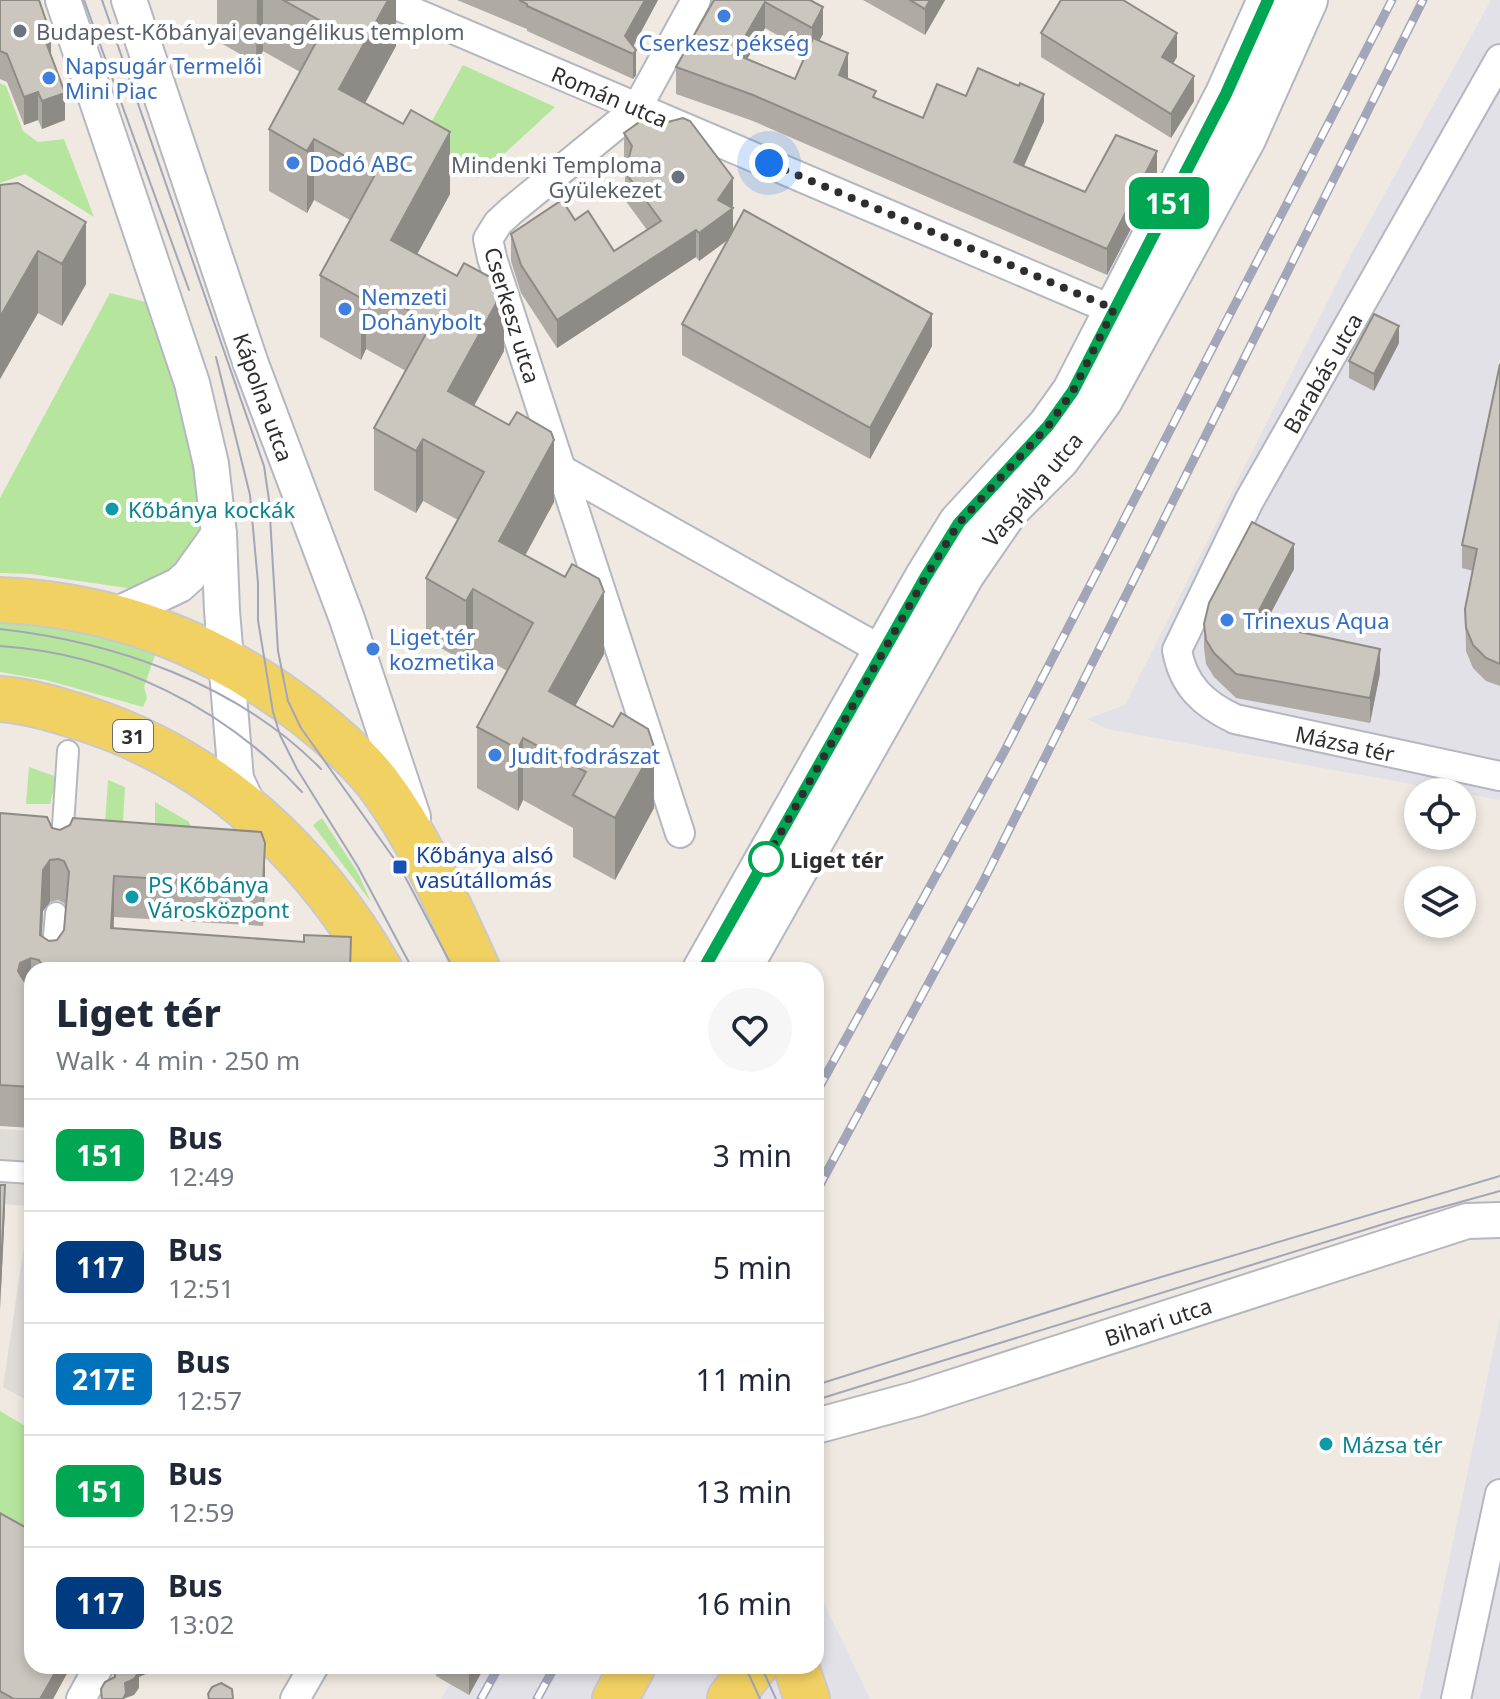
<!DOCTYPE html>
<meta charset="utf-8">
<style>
body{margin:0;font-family:"Noto Sans",sans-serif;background:#f6f6f7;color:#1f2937;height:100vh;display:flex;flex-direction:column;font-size:30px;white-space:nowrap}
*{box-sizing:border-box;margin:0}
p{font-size:26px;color:#747a83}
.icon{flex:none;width:44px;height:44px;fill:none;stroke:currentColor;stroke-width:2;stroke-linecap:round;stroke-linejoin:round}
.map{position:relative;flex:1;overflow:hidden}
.details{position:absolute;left:24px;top:962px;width:800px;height:712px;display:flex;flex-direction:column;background:#fff;border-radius:24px;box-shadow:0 4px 12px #0003}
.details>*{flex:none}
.badge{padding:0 16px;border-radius:12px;font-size:28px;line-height:52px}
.fabs{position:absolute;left:1404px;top:778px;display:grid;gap:16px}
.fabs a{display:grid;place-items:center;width:72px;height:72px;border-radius:50%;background:#fff;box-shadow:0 4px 12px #0003;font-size:40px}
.you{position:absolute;width:40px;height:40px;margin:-20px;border:6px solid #fff;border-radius:50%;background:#1a73e8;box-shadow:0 0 0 12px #1a73e833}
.map>.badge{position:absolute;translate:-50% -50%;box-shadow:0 0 0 4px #fff}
.round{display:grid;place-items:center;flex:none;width:84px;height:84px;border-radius:42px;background:#f6f6f7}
.head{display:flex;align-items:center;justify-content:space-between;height:136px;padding:0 32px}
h1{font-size:38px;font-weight:800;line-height:60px}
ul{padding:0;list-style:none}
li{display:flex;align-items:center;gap:24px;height:112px;padding:0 32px;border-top:2px solid #e0e1e3}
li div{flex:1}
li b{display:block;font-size:30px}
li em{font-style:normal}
li .badge{min-width:88px;font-weight:700;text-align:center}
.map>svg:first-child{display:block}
</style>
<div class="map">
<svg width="1500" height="1699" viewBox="0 0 1500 1699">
<rect width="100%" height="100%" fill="#efe9e1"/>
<g fill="#e3e1e8">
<polygon points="1491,0 1500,0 1500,800 1107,729 1087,719 1125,705 1351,255"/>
<polygon points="1500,1318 1500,1699 1420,1699"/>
<polygon points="816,1586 870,1699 441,1699 460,1666 816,1666"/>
</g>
<g fill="#b6e59e">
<polygon points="463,65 555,107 478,178 417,148"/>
<polygon points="0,83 6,86 23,131 38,142 64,139 94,217 25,174 0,183"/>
<path d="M110,293l36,9c17,50 74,200 49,246 -5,10 -43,34 -54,42l-110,-16 -31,-1v-75z"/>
<polygon points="0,612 54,614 156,652 144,687 147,698 143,707 46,680 0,672"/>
<polygon points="29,767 57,777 50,804 26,804"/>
<polygon points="108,780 125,787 122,839 105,823"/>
<polygon points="155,802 189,822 192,833 155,829"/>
<polygon points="322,818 358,873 371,902 313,825"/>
<polygon points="0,1411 32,1430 32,1553 0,1535"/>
</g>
<polygon fill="#dfdcd8" points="0,1129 32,1131 32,1403 3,1387 30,1206 0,1204"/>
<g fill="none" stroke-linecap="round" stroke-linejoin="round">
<g stroke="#b4b7c1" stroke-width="24">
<g id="pedestrian">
<polyline points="61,855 68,751"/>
<polyline points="51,970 56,913"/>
<polyline points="0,1171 32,1173"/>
</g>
</g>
<g stroke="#b4b7c1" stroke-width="32">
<g id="minor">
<polyline points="385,0 1129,317"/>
<path d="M1500,59l-251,442 -72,149c6,35 26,54 58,69l265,57"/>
<polyline points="562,470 883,651"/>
<polyline points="680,833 492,258 488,239 498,223 511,211 637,108 696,0"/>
<polyline points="81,1699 99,1666"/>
<polyline points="295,1699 314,1666"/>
<polyline points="1456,1699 1500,1494"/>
</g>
</g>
<g stroke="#b4b7c1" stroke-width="38">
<g id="tertiary">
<polyline points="63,0 192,383 211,464 219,534 222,611 236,779 250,809"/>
<polyline points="129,0 251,364 347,619 413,817"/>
<polyline points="114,616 179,585 189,576 219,534"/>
<polyline points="816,1426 916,1399 1467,1221 1500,1220"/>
</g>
</g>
<g stroke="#b4b7c1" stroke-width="44">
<g id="secondary">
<polyline points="703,970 925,578 959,523 1048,426 1073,391 1226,94 1268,0"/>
<polyline points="740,970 964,574 1008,510 1059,459 1102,400 1245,139 1307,0"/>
</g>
</g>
<g stroke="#c9c9c9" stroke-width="48">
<g id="primary">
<path d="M0,600c115,5 212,43 303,112 27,21 53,43 75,71 43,57 70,122 100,187"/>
<path d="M0,699c30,2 61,12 89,21 127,42 225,135 291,250"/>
<polyline points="796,1666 807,1699"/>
<polyline points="730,1698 755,1666"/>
<polyline points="615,1699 633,1666"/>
</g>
</g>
<use href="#pedestrian" stroke="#fff" stroke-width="20"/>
<use href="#minor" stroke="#fff" stroke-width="28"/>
<use href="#tertiary" stroke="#fff" stroke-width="34"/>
<use href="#secondary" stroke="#fff" stroke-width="40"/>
<use href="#primary" stroke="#f2d163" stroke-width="44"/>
<g stroke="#a3a6b8" stroke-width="2">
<polyline points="84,0 189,290"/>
<polyline points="102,0 264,466 269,500 278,651 288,701 301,728 400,867 454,970"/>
<polyline points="216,357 250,495 258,583 258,620 273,712 280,735 297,769 358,867 413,970"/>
<path d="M0,629c115,13 238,55 321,140"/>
<path d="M0,646c116,8 224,61 302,146"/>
<polyline points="816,1385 1131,1286 1500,1176"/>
<polyline points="816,1400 1403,1218 1500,1191"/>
<polyline points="745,1666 760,1699"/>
<polyline points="761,1666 776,1699"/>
</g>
<g stroke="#a3a6b8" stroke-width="9">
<g id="rail">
<polyline points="816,1093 1004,752 1392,0"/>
<polyline points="816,1192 983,882 1423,0"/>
<polyline points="481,1699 499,1666"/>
<polyline points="537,1699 555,1666"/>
</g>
</g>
<use href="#rail" stroke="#fff" stroke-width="6" stroke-dasharray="18" stroke-linecap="butt"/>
</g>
<g fill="#afaba4" fill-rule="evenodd">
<polygon points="0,0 51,56 65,120 42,129 38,120 24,125 7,82 0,79"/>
<polygon points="217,0 396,0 396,46 365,103 450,194 417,254 504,351 474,406 554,502 525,556 604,654 575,706 654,808 615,880 573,857 573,828 523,800 518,811 477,788 477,727 507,671 473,651 466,662 426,640 426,578 458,520 423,501 416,513 374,490 374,428 406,371 366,349 361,360 320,337 320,275 350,220 314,200 307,213 269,191 269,129 300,72 263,51 256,63 217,41"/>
<polygon points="457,0 658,0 633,47 636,75 633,79 527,31 527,29"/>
<path d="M714,0h96l13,34 -4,7 29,38 28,19 47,20 43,-22 78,25 -20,45 61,26 72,-14 -50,97 -354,-154 -77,-27v-27zM765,28l42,24 -12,27 -48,-20z"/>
<polygon points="863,0 945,0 925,35"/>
<polygon points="1041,33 1177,57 1173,64 1194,101 1171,138 1041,57"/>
<polygon points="660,124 733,206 732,207 733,231 932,346 870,459 682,355 682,324 729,239 699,261 696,257 557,348 521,293 511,261 511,234 575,220 614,251 647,230 625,200 625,172 627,166 624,161 624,133"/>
<polygon points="0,185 86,284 62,326 38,313 0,379"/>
<polygon points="1399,343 1374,391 1349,378 1349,361"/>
<polygon points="1500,364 1500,686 1486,681 1473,668 1466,651 1465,609 1473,571 1462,568 1462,545"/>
<polygon points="1294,569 1264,625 1380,673 1370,723 1236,698 1214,677 1206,664 1204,648 1204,624"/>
<path d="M0,813l60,17 205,55 -2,41 -149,-9v11l237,42h-319v158l-32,-2zM58,900l6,3 2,4 -2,23 -7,10 -8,1 -7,-5 1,-25 7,-9z"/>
<polygon points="0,1513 71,1666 53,1699 0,1699"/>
<polygon points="436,1666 485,1666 469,1695 436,1676"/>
</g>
<g fill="#8e8b86">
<polygon points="257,0 263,0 263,51 256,63"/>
<polygon points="388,0 396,0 396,46 339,151 339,89"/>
<polygon points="645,0 658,0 630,52 625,36"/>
<polygon points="930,0 945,0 925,35 925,9"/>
<polygon points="765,2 765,28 735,80 735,54"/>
<polygon points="823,7 823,34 812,55 812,28"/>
<polygon points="1177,33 1177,57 1162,81 1162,57"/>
<polygon points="51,35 51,62 44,37"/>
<polygon points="636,50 636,75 633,79 633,54"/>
<polygon points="848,53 848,80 839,75"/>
<polygon points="1194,76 1194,101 1171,138 1171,114"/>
<polygon points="38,92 38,120 24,125 24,97"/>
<polygon points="65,93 65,120 42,129 42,101"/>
<polygon points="1044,94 1044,121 1014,188 1014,162"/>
<polygon points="450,132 450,194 391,302 391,240"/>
<polygon points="314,139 314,200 307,213 307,151"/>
<polygon points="1157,151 1157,178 1107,275 1107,249"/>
<polygon points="733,178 733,206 730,210 733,208 733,236 699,261 699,233 718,200"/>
<polygon points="86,222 86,284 62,326 62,264"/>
<polygon points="696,230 696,257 557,348 557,320"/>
<polygon points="38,251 38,313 0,379 0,317"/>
<polygon points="366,287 366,349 361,360 361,298"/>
<polygon points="504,289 504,351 448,453 448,391"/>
<polygon points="932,314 932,346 870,459 870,428"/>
<polygon points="1399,326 1399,343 1374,391 1374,374"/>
<polygon points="423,439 423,501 416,513 416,451"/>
<polygon points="554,440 554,502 499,603 499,541"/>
<polygon points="1294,544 1294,569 1253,647 1253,622"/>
<polygon points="473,589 473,651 466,662 466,601"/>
<polygon points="604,592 604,654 549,753 549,691"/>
<polygon points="1380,649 1380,673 1370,723 1370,698"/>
<polygon points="523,738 523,800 518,811 518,749"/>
<polygon points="654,747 654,808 615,880 615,818"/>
<polygon points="265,843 265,885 263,926 263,885"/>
<polygon points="50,860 50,902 43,911 40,962 40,935 43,870"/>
<polygon points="114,876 114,917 111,969 111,928"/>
<polygon points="31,958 31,999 18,971 20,963"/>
<polygon points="5,1185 5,1208 0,1310 0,1288"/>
<polygon points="59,1666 71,1666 53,1699 40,1699"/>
<polygon points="137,1666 151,1666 146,1674 139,1677 139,1688 134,1695 123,1699 125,1683"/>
<polygon points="469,1666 485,1666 469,1695"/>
</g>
<g fill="#cbc7bf" stroke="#8e8b86" stroke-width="2" fill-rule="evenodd">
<polygon points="0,0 39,0 51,35 44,37 65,93 42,101 38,92 24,97 7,54 0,51"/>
<polygon points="283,0 388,0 339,89 403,124 411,110 450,132 391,240 457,276 464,263 503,284 504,289 448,391 509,425 517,412 551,432 554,440 499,541 565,577 572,564 599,579 604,592 549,691 613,727 621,713 648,729 654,747 615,818 573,795 586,772 523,738 518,749 477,727 533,623 473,589 466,601 426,578 484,472 423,439 416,451 374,428 432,323 366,287 361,298 320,275 376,173 314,139 307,151 269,129 326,24"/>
<polygon points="519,0 645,0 625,36 636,50 633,54 527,6 527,4"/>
<polygon points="714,0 810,0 823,7 812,28 765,2 735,54 795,79 813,38 848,53 839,75 876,91 873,97 923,118 937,84 966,96 978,68 1019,86 1020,83 1044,94 1014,162 1085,192 1116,135 1157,151 1107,249 753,95 676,67"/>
<polygon points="910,0 930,0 925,9"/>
<polygon points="1061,0 1123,0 1177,33 1162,57 1194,76 1171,114 1041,33"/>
<polygon points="652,113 660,124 683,118 690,121 733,178 718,200 733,208 699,233 696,230 557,320 521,265 511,234 562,200 575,220 588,211 614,251 661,221 625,172 632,146 624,133"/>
<polygon points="18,183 86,222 62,264 38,251 0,317 0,185"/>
<polygon points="744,210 932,314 870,428 682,324"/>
<polygon points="1374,314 1399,326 1374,374 1349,361"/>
<polygon points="1500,364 1500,664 1486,658 1473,645 1466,628 1465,609 1477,549 1462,545"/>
<polygon points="1252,522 1294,544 1253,622 1380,649 1370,698 1236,674 1214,653 1206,640 1204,624 1209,603"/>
<path d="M0,813l47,4 5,11 8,2 10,-5 3,-7 188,14 4,11 -2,42 -149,-9 -3,52 193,14v-7l47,2 -1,33h-305l-6,-10 -8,-2 -11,5 -2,8 6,10 8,3v103l-32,-2zM58,859l6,2 5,11 -5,58 -7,10 -8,1 -9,-6 3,-65 7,-10z"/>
<polygon points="0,1185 5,1185 0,1288"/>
<polygon points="0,1513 32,1531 32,1666 59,1666 40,1699 14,1699 0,1691"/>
<polygon points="114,1666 138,1666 139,1672 134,1679 125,1683 126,1693 123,1699 102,1699 101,1689 105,1682 115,1677"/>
<polygon points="221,1683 232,1689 233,1699 209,1699 208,1694 212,1687"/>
</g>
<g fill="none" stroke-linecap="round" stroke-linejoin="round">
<g stroke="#fff" stroke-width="18">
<polyline id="line" points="703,970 925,578 959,523 1048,426 1073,391 1226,94 1268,0"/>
</g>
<use href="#line" stroke="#00a651" stroke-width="12"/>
<polyline stroke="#2e2e2e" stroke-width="8" stroke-dasharray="0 14.4" points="766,859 763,864 925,578 959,523 1048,426 1073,391 1114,309 769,163"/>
</g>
<g fill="#3f7fe0" stroke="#fff" stroke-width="3">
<circle cx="724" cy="16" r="8"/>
<circle cx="49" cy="78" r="8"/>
<circle cx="293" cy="163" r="8"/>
<circle cx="345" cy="309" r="8"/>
<circle cx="1227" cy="620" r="8"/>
<circle cx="373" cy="649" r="8"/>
<circle cx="495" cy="755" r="8"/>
</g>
<g fill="#6b7280" stroke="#fff" stroke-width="3">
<circle cx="20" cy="31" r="8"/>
<circle cx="678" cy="177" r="8"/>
</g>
<g fill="#0f9aa8" stroke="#fff" stroke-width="3">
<circle cx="112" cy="509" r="8"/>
<circle cx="132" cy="897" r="8"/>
<circle cx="1326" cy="1444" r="8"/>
</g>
<circle fill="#fff" stroke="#00a651" stroke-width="4" cx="766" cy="859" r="16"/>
<rect fill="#1a4fb4" stroke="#fff" stroke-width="3" x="392" y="859" width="16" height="16" rx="4"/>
<g text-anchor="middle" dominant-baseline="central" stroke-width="8" stroke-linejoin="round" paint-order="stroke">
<rect fill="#fff" stroke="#6d6d6d" stroke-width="2" x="113" y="720" width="40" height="32" rx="6"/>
<g font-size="20" font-weight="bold" fill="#2e2e2e">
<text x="133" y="736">31</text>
</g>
<g font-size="22" fill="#5b616d" stroke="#fff" text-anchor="start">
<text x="36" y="31">Budapest-Kőbányai evangélikus templom</text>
<text x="662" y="164" text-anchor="end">Mindenki Temploma<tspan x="662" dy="25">Gyülekezet</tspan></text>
</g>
<g font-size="22" fill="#366cbe" stroke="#fff" text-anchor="start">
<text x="724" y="42" text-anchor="middle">Cserkesz pékség</text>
<text x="65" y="65">Napsugár Termelői<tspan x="65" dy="25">Mini Piac</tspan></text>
<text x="309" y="163">Dodó ABC</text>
<text x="361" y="296">Nemzeti<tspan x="361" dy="25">Dohánybolt</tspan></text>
<text x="1243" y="620">Trinexus Aqua</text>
<text x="389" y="636">Liget tér<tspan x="389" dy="25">kozmetika</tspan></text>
<text x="511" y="755">Judit fodrászat</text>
</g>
<g font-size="22" fill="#2e2e2e" stroke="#fff">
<text transform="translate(610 96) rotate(23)">Román utca</text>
<text transform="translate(513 315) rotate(73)">Cserkesz utca</text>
<text transform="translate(1322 373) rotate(-60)">Barabás utca</text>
<text transform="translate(264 397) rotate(70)">Kápolna utca</text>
<text transform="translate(1032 489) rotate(-50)">Vaspálya utca</text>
<text transform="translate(1345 743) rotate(12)">Mázsa tér</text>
<text transform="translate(1158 1321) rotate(-18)">Bihari utca</text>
</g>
<g font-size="22" fill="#0d838f" stroke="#fff" text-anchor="start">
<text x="128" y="509">Kőbánya kockák</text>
<text x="148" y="884">PS Kőbánya<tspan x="148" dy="25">Városközpont</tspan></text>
<text x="1342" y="1444">Mázsa tér</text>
</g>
<g font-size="22" fill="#164399" stroke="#fff" text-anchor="start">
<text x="416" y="854">Kőbánya alsó<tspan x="416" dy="25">vasútállomás</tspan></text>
</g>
<g font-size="22" font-weight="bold" fill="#2e2e2e" stroke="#fff" text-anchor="start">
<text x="790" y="859">Liget tér</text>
</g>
</g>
</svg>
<div class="fabs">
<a><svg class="icon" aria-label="locate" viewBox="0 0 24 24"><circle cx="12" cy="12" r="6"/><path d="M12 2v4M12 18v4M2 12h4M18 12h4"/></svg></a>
<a><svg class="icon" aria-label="layers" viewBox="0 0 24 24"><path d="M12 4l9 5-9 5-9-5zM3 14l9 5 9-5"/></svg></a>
</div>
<div class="you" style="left:769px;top:163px"></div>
<b class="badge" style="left:1169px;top:203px;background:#00a651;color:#fff">151</b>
<section class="details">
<div class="head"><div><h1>Liget tér</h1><p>Walk · 4 min · 250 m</p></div><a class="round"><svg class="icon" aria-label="heart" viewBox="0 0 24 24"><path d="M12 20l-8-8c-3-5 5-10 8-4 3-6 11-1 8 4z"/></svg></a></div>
<ul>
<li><span class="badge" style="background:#00a651;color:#fff">151</span><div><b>Bus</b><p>12:49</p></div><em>3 min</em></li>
<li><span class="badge" style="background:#003b80;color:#fff">117</span><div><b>Bus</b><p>12:51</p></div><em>5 min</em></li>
<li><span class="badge" style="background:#0072bc;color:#fff">217E</span><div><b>Bus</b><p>12:57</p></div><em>11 min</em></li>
<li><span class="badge" style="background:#00a651;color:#fff">151</span><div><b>Bus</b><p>12:59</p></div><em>13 min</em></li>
<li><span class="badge" style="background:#003b80;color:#fff">117</span><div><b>Bus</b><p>13:02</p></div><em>16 min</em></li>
</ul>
</section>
</div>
